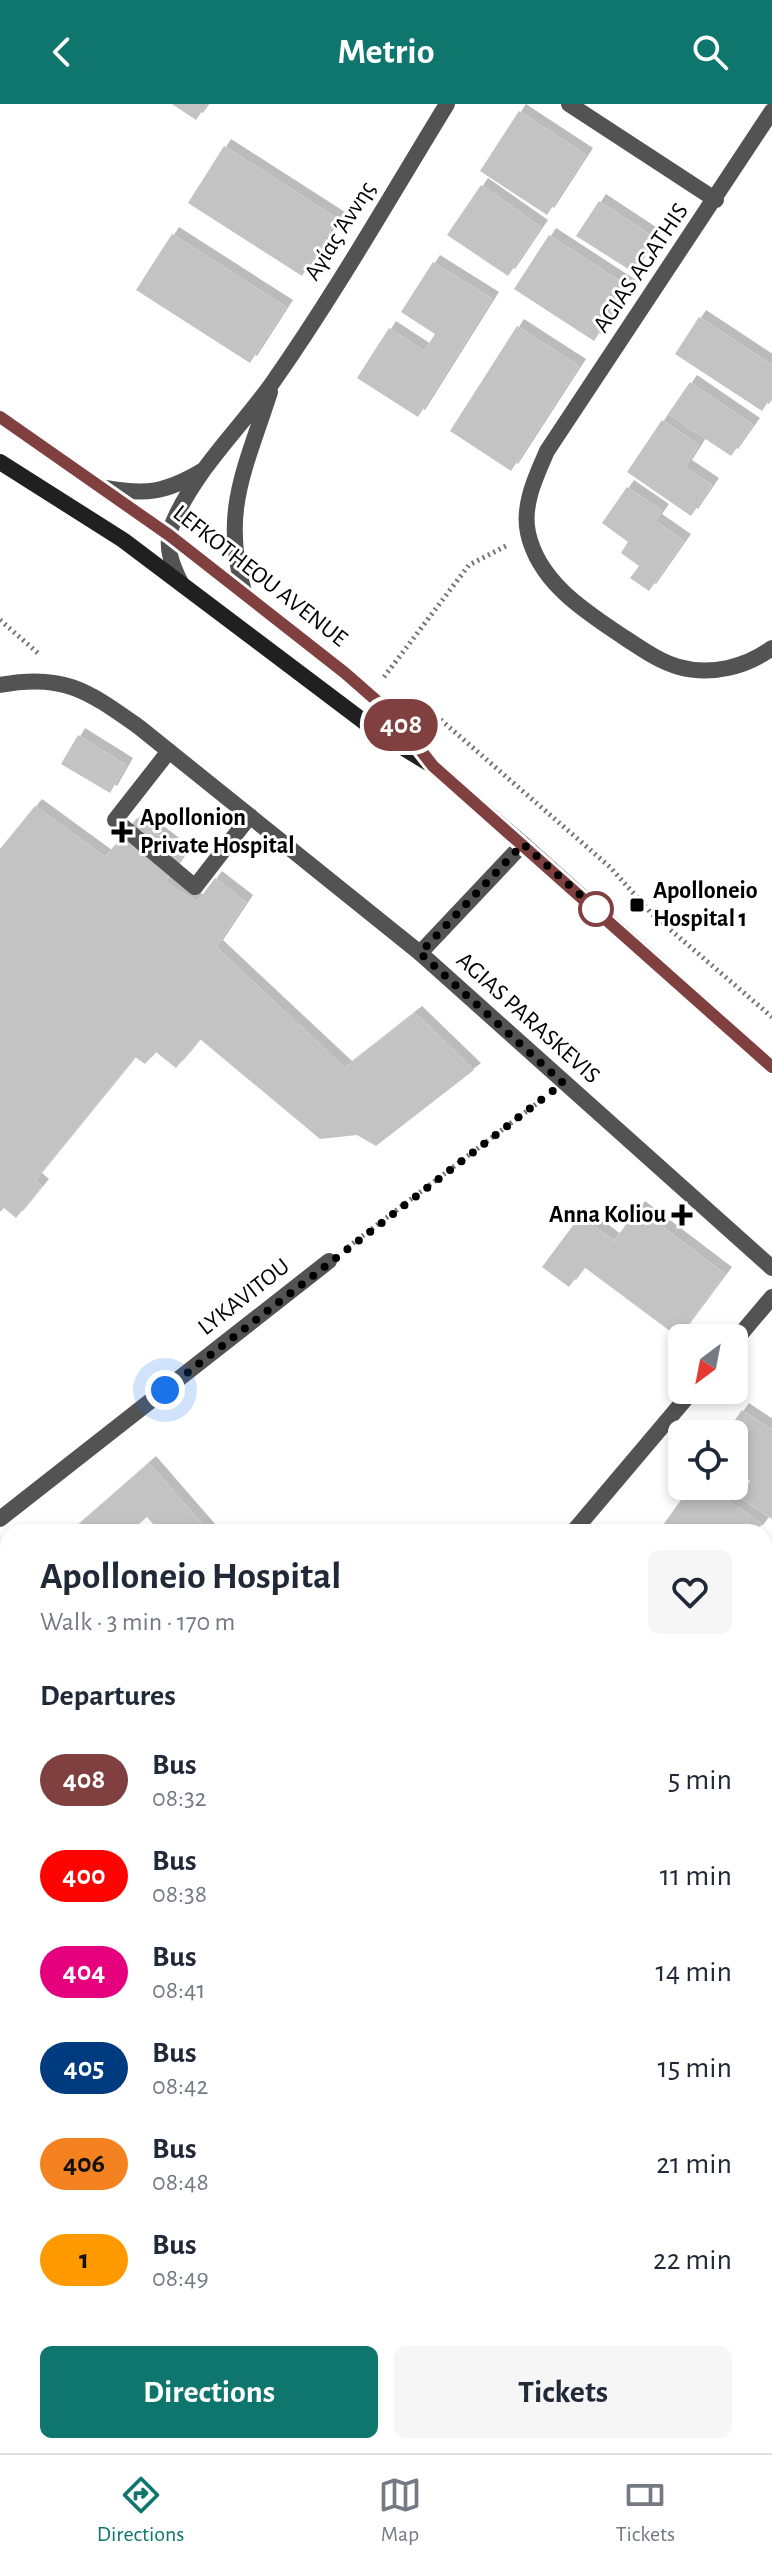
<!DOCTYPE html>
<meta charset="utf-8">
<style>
body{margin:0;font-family:"Alegreya Sans",sans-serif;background:#f6f6f7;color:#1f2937;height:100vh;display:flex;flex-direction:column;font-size:30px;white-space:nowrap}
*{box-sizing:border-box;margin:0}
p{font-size:26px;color:#747a83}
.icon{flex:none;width:44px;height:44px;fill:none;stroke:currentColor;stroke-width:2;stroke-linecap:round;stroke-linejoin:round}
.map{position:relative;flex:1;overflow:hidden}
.details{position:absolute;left:0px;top:1420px;width:772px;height:930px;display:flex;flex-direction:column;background:#fff;border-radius:24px 24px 0 0;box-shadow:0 4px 12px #0003}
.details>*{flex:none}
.badge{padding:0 16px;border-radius:26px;font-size:28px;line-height:52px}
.needle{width:52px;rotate:212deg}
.fabs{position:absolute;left:668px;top:1220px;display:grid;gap:16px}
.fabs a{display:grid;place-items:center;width:80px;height:80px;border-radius:12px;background:#fff;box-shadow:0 4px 12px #0003;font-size:40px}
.you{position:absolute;width:40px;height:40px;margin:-20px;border:6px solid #fff;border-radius:50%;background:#1a73e8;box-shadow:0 0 0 12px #1a73e833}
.map>.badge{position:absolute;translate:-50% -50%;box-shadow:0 0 0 4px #fff}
h2{padding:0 40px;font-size:30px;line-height:72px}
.round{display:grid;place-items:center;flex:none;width:84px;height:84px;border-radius:12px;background:#f6f6f7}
.summary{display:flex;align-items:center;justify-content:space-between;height:136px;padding:0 40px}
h1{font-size:38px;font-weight:700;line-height:60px}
.action{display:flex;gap:16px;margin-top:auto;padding:16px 40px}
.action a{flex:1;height:92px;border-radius:12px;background:#0f766e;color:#fff;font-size:32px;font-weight:700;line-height:92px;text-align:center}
.action a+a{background:#f6f6f7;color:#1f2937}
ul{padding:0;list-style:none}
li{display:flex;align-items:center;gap:24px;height:96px;padding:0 40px}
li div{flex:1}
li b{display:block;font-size:30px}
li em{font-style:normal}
li .badge{min-width:88px;font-weight:700;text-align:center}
header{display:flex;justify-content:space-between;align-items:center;height:104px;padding:0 40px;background:#0f766e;color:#fff;font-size:36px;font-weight:700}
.tab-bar{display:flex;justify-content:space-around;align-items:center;height:112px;border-top:2px solid #e0e1e3;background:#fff;font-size:22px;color:#747a83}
.tab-bar a{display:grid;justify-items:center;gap:4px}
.tab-bar .active{color:#0f766e}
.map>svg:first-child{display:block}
</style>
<header><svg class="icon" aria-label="back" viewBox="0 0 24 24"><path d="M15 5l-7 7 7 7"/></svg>Metrio<svg class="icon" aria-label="search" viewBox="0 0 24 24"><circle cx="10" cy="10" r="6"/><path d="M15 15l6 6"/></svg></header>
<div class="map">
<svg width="772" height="2349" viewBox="0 0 772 2349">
<defs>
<filter id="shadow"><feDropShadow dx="7" dy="-7" stdDeviation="0" flood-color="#0004"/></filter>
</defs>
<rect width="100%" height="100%" fill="#fff"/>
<g fill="#dadada">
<polygon points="772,1719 772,1941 764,1953 764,1731"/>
<polygon points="339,2342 491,2342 486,2349 334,2349"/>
</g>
<g fill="#c3c3c3" filter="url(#shadow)">
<polygon points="172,0 207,0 196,16"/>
<polygon points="519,7 586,51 547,111 480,67"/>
<polygon points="224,42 338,115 302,172 188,99"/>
<polygon points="481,81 541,123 508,172 447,131"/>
<polygon points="599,97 655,134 633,168 576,132"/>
<polygon points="172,130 286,203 250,259 136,186"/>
<polygon points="549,131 629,183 594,237 514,185"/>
<polygon points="433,158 492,195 418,313 357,274 389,224 424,247 435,230 401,208"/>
<polygon points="699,213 772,261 772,292 762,307 675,250"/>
<polygon points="517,222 579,262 511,367 450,327"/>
<polygon points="690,278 753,321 731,352 668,310"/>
<polygon points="662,316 699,341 685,363 712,381 691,412 627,368"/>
<polygon points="627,383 662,407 655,417 684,437 649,487 630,474 639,462 621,449 628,438 602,419"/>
<polygon points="78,631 126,661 110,689 61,660"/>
<polygon points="35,702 105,753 137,714 184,750 165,778 197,798 215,774 246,798 216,843 345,964 415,909 474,966 376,1042 357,1031 320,1035 200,935 176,964 156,948 145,960 135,953 35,1076 42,1082 16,1114 4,1104 0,1108 0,745"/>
<polygon points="638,1104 725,1170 678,1233 584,1163 569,1183 542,1163 580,1112 614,1137"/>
<polygon points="742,1306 772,1326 772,1415 739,1393 750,1377 734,1366 734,1330 725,1330"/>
<polygon points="149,1359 209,1428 160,1428 147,1413 130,1428 70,1428"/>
<polygon points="691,1382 708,1382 762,1420 756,1428 658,1428"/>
<polygon points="772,1483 772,1572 764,1566 764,1498"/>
<polygon points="6,1903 8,1905 8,2010 0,2004 0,1911"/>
<polygon points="0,2045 8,2051 8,2074 0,2084"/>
<polygon points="8,2226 8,2278 0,2272 0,2236"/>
<polygon points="0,2281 8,2287 8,2342 47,2342 42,2349 0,2349"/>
<polygon points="128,2342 222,2342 232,2349 123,2349"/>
<polygon points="601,2342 699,2342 709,2349 596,2349"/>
</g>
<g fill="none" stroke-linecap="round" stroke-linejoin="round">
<g stroke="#757575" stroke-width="5" stroke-dasharray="2 4" stroke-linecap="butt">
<polyline points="0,516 39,550"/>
<polyline points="384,573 469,461 506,442"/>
<polyline points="418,596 610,763 652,810 772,913"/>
<polyline points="348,1143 544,994"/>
<polyline points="764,1862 772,1851"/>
<polyline points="415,2349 420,2342"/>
</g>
<polyline stroke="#535353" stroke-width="16" points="169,647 115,716 195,783 250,712"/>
<g stroke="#535353" stroke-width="16">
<polyline points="569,0 716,96"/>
<path d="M772,7l-225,340c-11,25 -25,54 -19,82 11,50 58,79 97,105 17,11 35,24 54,29 32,9 67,0 93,-19"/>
<path d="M105,384c41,7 60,5 97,-17"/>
<path d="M181,479c-9,-18 -17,-37 -9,-58 22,-54 68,-96 101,-143 63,-90 117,-185 174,-278"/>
<path d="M245,491c-25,-82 0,-125 25,-203"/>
<path d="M0,581c64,-12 88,6 139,42l281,226 352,315"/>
<polyline points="420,849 523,740"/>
<polyline points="734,1238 772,1193"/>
<polyline points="0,1415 329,1157"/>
<polyline points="573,1428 693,1286"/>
<polyline points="764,2003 772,1991"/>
<polyline points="0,2157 8,2148"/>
<polyline points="308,2349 313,2342"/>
<polyline points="520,2349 525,2342"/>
</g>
<g stroke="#202020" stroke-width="16">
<polyline points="0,313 169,431 345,569 394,612 425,653"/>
<polyline points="0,358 123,436 379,629 433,662 523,740 772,963"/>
</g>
</g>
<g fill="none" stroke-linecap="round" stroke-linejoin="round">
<g stroke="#fff" stroke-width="18">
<polyline id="line" points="0,313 169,431 345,569 394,612 433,662 772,963"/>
</g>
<use href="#line" stroke="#804040" stroke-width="12"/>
<polyline stroke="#000" stroke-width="8" stroke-dasharray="0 14.4" points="165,1286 563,979 420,849 523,740 596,805"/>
</g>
<g fill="#000" stroke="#fff" stroke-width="3">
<path d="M118 716h8v8h8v8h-8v8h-8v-8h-8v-8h8z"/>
<rect x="629" y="793" width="16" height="16" rx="4"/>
<path d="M678 1099h8v8h8v8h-8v8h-8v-8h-8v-8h8z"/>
</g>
<circle fill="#fff" stroke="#804040" stroke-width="4" cx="596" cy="805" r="16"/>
<g text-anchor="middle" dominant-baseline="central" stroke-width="6" stroke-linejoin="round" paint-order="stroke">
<g font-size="24" fill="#000" stroke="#fff">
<text transform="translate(340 127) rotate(-58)">Αγίας Άννης</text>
<text transform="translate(641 164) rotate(-56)">AGIAS AGATHIS</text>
<text transform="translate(260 472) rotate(38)">LEFKOTHEOU AVENUE</text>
<text transform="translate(528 914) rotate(42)">AGIAS PARASKEVIS</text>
<text transform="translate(244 1193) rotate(-38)">LYKAVITOU</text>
</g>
<g font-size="24" font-weight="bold" fill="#000" stroke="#fff" text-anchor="start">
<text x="140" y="714">Apollonion<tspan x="140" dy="28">Private Hospital</tspan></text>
<text x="653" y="787">Apolloneio<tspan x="653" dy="28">Hospital 1</tspan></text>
<text x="666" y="1111" text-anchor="end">Anna Koliou</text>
</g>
</g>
</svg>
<div class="fabs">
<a><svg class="needle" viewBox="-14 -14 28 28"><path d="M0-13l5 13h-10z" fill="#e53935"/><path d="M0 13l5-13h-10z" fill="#747a83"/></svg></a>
<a><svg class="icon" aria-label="locate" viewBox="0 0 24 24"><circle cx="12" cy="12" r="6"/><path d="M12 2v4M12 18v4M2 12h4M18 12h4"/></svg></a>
</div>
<div class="you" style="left:165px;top:1286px"></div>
<b class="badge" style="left:401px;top:621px;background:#804040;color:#fff">408</b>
<section class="details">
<div class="summary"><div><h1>Apolloneio Hospital</h1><p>Walk · 3 min · 170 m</p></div><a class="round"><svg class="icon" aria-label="heart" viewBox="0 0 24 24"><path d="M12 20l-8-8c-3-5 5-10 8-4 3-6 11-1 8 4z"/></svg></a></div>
<h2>Departures</h2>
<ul>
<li><span class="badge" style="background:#804040;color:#fff">408</span><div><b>Bus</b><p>08:32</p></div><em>5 min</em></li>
<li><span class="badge" style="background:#fe0400;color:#fff">400</span><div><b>Bus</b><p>08:38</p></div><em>11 min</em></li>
<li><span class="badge" style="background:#e6007e;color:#fff">404</span><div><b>Bus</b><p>08:41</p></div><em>14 min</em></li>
<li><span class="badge" style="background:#003b80;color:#fff">405</span><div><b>Bus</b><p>08:42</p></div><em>15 min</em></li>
<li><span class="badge" style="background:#f58220;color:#111">406</span><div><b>Bus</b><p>08:48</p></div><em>21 min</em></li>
<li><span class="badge" style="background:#f90;color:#111">1</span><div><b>Bus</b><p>08:49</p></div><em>22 min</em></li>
</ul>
<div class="action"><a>Directions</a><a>Tickets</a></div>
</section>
</div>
<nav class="tab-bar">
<a class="active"><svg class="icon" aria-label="directions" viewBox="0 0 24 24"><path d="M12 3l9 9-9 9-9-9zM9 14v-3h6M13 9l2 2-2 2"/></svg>Directions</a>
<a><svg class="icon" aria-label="map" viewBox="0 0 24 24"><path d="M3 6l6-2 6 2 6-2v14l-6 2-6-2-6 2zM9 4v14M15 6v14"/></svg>Map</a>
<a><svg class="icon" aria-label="tickets" viewBox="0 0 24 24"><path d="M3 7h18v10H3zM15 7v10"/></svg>Tickets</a>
</nav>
